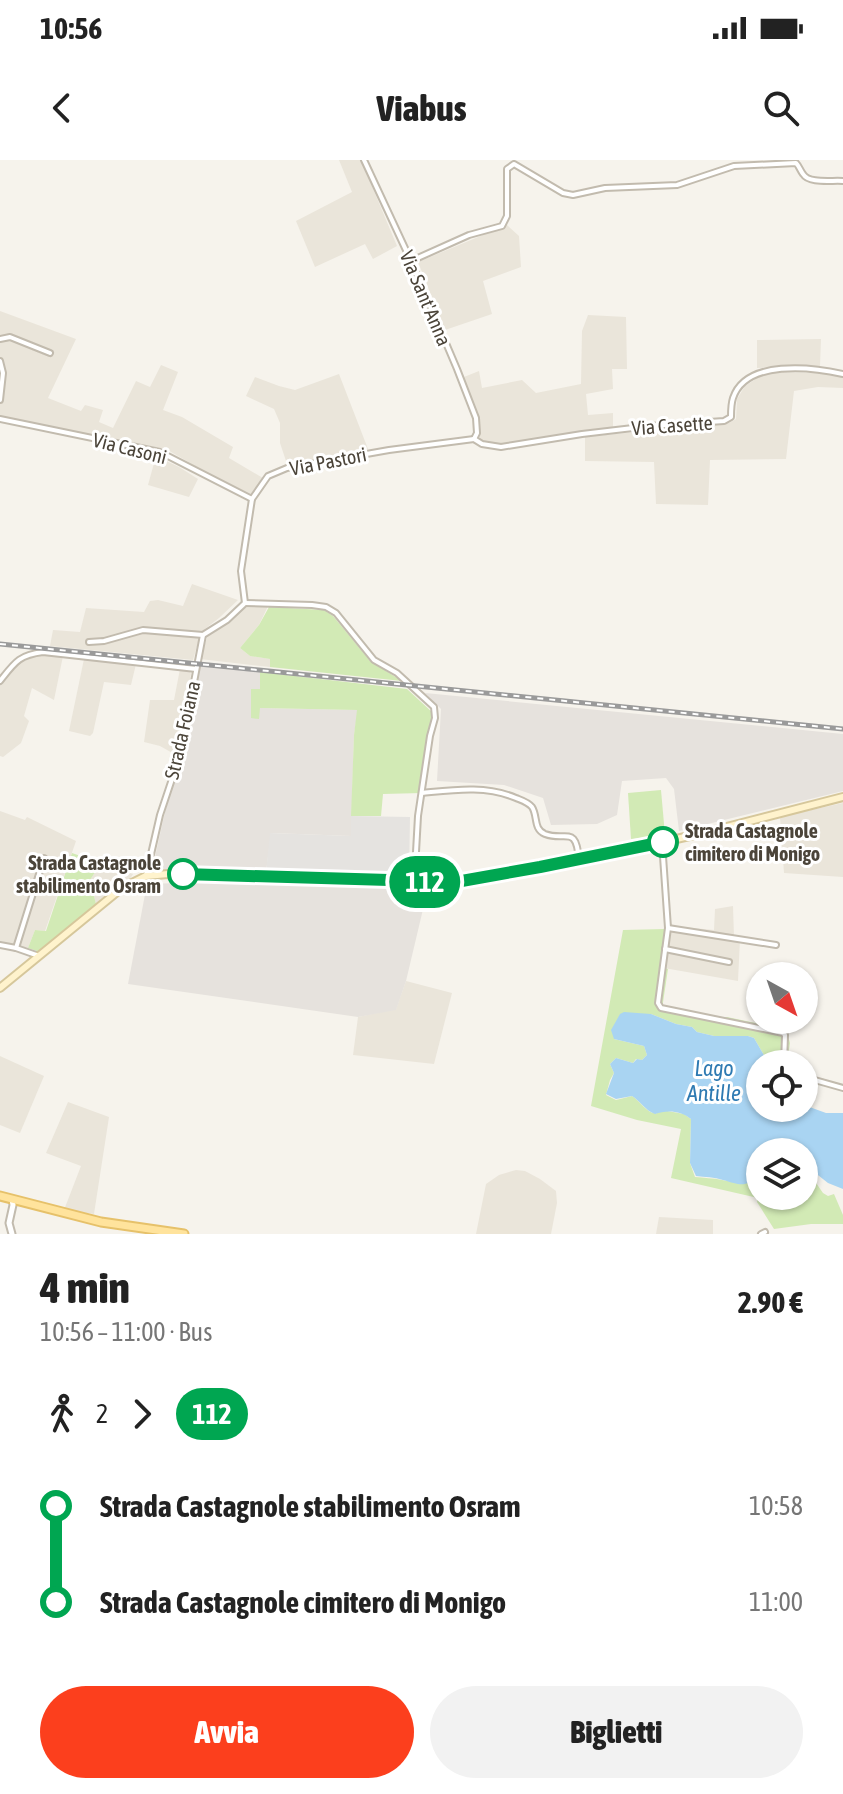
<!DOCTYPE html>
<html lang="it">
<meta charset="utf-8">
<style>
body{margin:0;font-family:"Asap Condensed",sans-serif;background:#f2f2f2;color:#222;height:100vh;display:flex;flex-direction:column;font-size:30px;white-space:nowrap}
*{box-sizing:border-box;margin:0}
p{font-size:26px;color:#767676}
.icon{flex:none;width:44px;height:44px;fill:none;stroke:currentColor;stroke-width:2;stroke-linecap:round;stroke-linejoin:round}
.map{position:relative;height:1074px;overflow:hidden}
.panel{display:flex;flex-direction:column;background:#fff;flex:1}
.panel>*{flex:none}
.badge{padding:0 16px;border-radius:26px;font-size:28px;line-height:52px}
.needle{width:52px;rotate:140deg}
.fabs{position:absolute;left:746px;top:802px;display:grid;gap:16px}
.fabs a{display:grid;place-items:center;width:72px;height:72px;border-radius:50%;background:#fff;box-shadow:0 2px 6px #0004;font-size:40px}
.map>.badge{position:absolute;translate:-50% -50%;box-shadow:0 0 0 4px #fff}
.legs{display:flex;align-items:center;gap:12px;height:88px;padding:0 40px;font-size:26px}
.legs p{margin-inline-start:auto}
.overview{display:flex;align-items:center;justify-content:space-between;height:136px;padding:0 40px}
h1{font-size:44px;font-weight:800;line-height:60px}
.button{display:flex;gap:16px;margin-top:auto;padding:16px 40px}
.button a{flex:1;height:92px;border-radius:48px;background:#fc3f1d;color:#fff;font-size:32px;font-weight:800;line-height:92px;text-align:center}
.button a+a{background:#f2f2f2;color:#222}
ul{padding:0 40px;list-style:none}
li{display:flex;align-items:center;gap:28px;height:96px;font-size:30px}
li i{display:grid;place-items:center;width:12px;height:100%;margin:0 10px;background:currentColor}
li i::after{content:'';width:20px;height:20px;margin:-10px;border:6px solid;border-radius:50%;background:#fff}
li p{margin-inline-start:auto}
li:first-child i{background:linear-gradient(#0000 50%,currentColor 0)}
li:last-child i{background:linear-gradient(currentColor 50%,#0000 0)}
.status{display:flex;justify-content:space-between;align-items:center;height:56px;padding:0 40px;background:#fff;direction:ltr}
.status svg{height:22px;fill:currentColor}
header{display:flex;justify-content:space-between;align-items:center;height:104px;padding:0 40px;background:#fff;font-size:36px;font-weight:800}
.map>svg:first-child{display:block}
</style>
<div class="status"><b>10:56</b><svg viewBox="0 0 49 12"><path d="M0 12V9h3v3zM5 12V6h3v6zM10 12V3h3v9zM15 12V0h3v12zM26 1h20v11H26zM47 4h2v5h-2z"/></svg></div>
<header><svg class="icon" aria-label="back" viewBox="0 0 24 24"><path d="M15 5l-7 7 7 7"/></svg>Viabus<svg class="icon" aria-label="search" viewBox="0 0 24 24"><circle cx="10" cy="10" r="6"/><path d="M15 15l6 6"/></svg></header>
<div class="map">
<svg width="843" height="1074" viewBox="0 0 843 1074">
<rect width="100%" height="100%" fill="#f6f3ec"/>
<g fill="#eae5da">
<polygon points="339,0 361,0 397,86 373,99 365,84 315,107 296,61 352,32"/>
<polygon points="507,65 519,76 521,107 483,121 492,154 445,170 418,102"/>
<polygon points="0,151 76,179 48,238 81,251 85,245 103,250 99,262 113,268 136,221 150,227 161,205 178,212 163,250 182,257 233,287 229,298 263,318 251,334 202,310 166,289 0,258"/>
<polygon points="588,155 626,157 627,209 612,209 613,229 586,234 588,255 613,253 613,269 501,286 486,283 480,279 479,262 464,217 479,211 482,228 522,220 536,233 581,224 582,171"/>
<polygon points="821,179 820,206 757,208 757,180"/>
<polygon points="776,212 819,213 840,216 843,217 843,228 818,227 794,231 786,299 710,300 708,345 656,344 654,302 585,301 585,277 729,263 736,259 737,239 745,226 762,215"/>
<polygon points="339,214 368,289 287,304 280,283 280,263 274,249 246,236 255,217 279,226 295,230"/>
<polygon points="156,296 179,307 198,319 189,337 148,325"/>
<polygon points="192,424 238,440 219,458 201,472 193,500 50,486 53,470 80,472 86,448 144,452 150,441 158,440 183,446"/>
<polygon points="255,445 268,446 259,465 240,488 250,496 271,499 270,507 200,499 208,475 228,462 245,446"/>
<polygon points="35,494 63,496 54,540 32,528 24,556 29,561 21,583 3,597 0,596 0,524 17,501"/>
<polygon points="84,499 136,504 131,525 104,522 93,573 90,576 69,571"/>
<polygon points="180,509 189,510 191,514 176,595 160,586 144,582 150,540 174,540"/>
<polygon points="843,643 843,717 784,713 780,657"/>
<polygon points="0,651 25,660 27,657 76,681 45,771 35,770 28,788 0,781"/>
<polygon points="101,703 133,714 130,719 96,744 90,720"/>
<polygon points="733,746 734,777 740,779 738,821 664,808 665,769 683,767 714,770 715,749"/>
<polygon points="406,821 452,833 434,904 353,895 358,857 396,849"/>
<polygon points="0,896 44,916 20,973 0,965"/>
<polygon points="68,942 109,957 94,1054 64,1050 81,1006 46,993"/>
<polygon points="516,1010 525,1011 540,1019 556,1031 557,1043 551,1074 476,1074 486,1024 499,1015"/>
<polygon points="659,1057 713,1060 713,1074 656,1074"/>
</g>
<g fill="#e6e2dd">
<polygon points="199,506 260,512 260,529 251,530 252,558 260,548 358,550 354,575 351,676 271,673 266,712 243,714 160,711 156,709 153,706 165,652 182,596"/>
<polygon points="425,533 843,574 843,631 679,671 674,629 666,618 622,621 617,655 597,664 551,665 543,638 504,625 437,621 441,549"/>
<polygon points="211,722 429,724 406,821 396,850 358,857 128,824 147,724"/>
</g>
<g fill="#d2eab5">
<polygon points="269,447 324,450 333,456 343,468 370,501 402,521 270,507 270,499 250,496 240,488 259,465"/>
<polygon points="260,512 407,529 433,553 422,633 383,634 381,656 351,656 354,575 357,550 260,548 259,559 251,558 251,529 260,529"/>
<polygon points="661,630 665,675 631,679 628,633"/>
<polygon points="72,693 101,703 90,720 96,744 40,792 28,788 35,770 46,771"/>
<path d="M665,769l-1,39 4,1 -6,40 57,10 8,-2 53,11 8,8 2,7 -3,21h-18l-15,-26 -6,-2h-34l-17,-4 -5,-5 -16,-3 -25,-10 -37,25 30,7 3,9 -5,5 -6,-1 -3,4 -17,-5 -6,6 4,9 -4,7 -4,15 10,5 16,-4c10,6 19,25 30,14l22,4 7,5 -1,44 5,14c9,1 18,1 27,3 18,3 22,7 38,-5v21h44v-32l2,1 8,15 9,13 5,3 6,-2 9,21v9h-32l-37,5 -17,-27 1,-4 -87,-20 10,-49 -44,-9 -46,-14 32,-176z"/>
</g>
<polygon fill="#e5e3e0" points="351,656 410,657 409,719 312,716 266,712 270,673 351,676"/>
<path fill="#a9d4f2" d="M624,852l27,2 25,10 16,3 5,5 17,4h34l6,2 15,26h-9v44h44v-3l22,8h17v76l-15,-6 -24,-19v-12h-44v23c-16,13 -19,10 -37,5 -9,-3 -18,-3 -27,-4l-6,-13 1,-44c-11,-9 -25,-9 -36,-5 -9,-3 -15,-13 -23,-18l-16,3 -10,-5 8,-21 -4,-9 6,-6 17,5 4,-4 5,1 5,-5 -3,-9 -30,-7 -3,-9 9,-16z"/>
<g fill="none" stroke-linecap="round" stroke-linejoin="round">
<g stroke="#c2bbae" stroke-width="8">
<g id="minor">
<polyline points="364,0 411,101 457,209 476,258 477,273 474,279"/>
<path d="M411,101l58,-26 33,-9 5,-10v-47l7,-5 49,29 10,2 32,-7 72,-3 57,-19 62,-3c3,3 4,7 7,11 6,10 29,6 40,7"/>
<polyline points="0,179 10,177 50,193"/>
<polyline points="0,201 3,213 0,240"/>
<polyline points="0,259 160,292 252,339"/>
<path d="M474,279l8,5 19,3 81,-13 68,-8 74,-5 7,-4c0,-6 0,-13 2,-19 13,-39 79,-31 110,-24"/>
<polyline points="245,443 312,445 326,447 336,453 374,500 397,513 434,547 435,558 430,576 418,656 416,692 412,721"/>
<polyline points="245,443 241,411 252,339 268,316 287,308 389,290 474,279"/>
<polyline points="89,482 104,481 143,470 203,475"/>
<path d="M0,521c15,-19 19,-26 43,-29l153,17"/>
<path d="M422,633c31,-3 63,-8 94,5 5,2 12,4 16,9 6,9 1,22 13,27 21,8 31,-10 34,26"/>
<polyline points="662,682 668,768 658,843 661,848 783,873 785,875 784,904"/>
<polyline points="146,716 160,655 180,595 203,475 227,460 245,443"/>
<polyline points="668,768 776,785"/>
<polyline points="0,785 16,788 39,796"/>
<polyline points="16,788 44,698"/>
<polyline points="665,789 729,802"/>
<polyline points="804,917 843,928"/>
<polyline points="761,1074 765,1072"/>
</g>
</g>
<g stroke="#c2bbae" stroke-width="9">
<polyline id="tertiary" points="12,1039 13,1045 9,1063 12,1074"/>
</g>
<g stroke="#d6c79b" stroke-width="10">
<polyline id="secondary" points="0,828 122,728 146,716 168,714 427,722 466,721 606,695 707,672 843,637"/>
</g>
<g stroke="#e6c16a" stroke-width="11">
<polyline id="primary" points="0,1036 101,1062 184,1074"/>
</g>
<use href="#minor" stroke="#fff" stroke-width="4"/>
<use href="#tertiary" stroke="#fff" stroke-width="5"/>
<use href="#secondary" stroke="#fff3cd" stroke-width="6"/>
<use href="#primary" stroke="#ffe39c" stroke-width="7"/>
<g stroke="#9a9a9a" stroke-width="5">
<polyline id="rail" points="0,484 843,569"/>
</g>
<use href="#rail" stroke="#fff" stroke-width="2" stroke-dasharray="6" stroke-linecap="butt"/>
</g>
<g fill="none" stroke-linecap="round" stroke-linejoin="round">
<g stroke="#fff" stroke-width="18">
<polyline id="line-1" points="183,714 456,722 540,707 663,682"/>
</g>
<use href="#line-1" stroke="#00a651" stroke-width="12"/>
</g>
<g fill="#fff" stroke="#00a651" stroke-width="4">
<circle cx="663" cy="682" r="14"/>
<circle cx="183" cy="714" r="14"/>
</g>
<g text-anchor="middle" dominant-baseline="central" stroke-width="6" stroke-linejoin="round" paint-order="stroke">
<g font-size="20" fill="#4b4439" stroke="#fff">
<text transform="translate(426 138) rotate(67)">Via Sant'Anna</text>
<text transform="translate(672 265) rotate(-4)">Via Casette</text>
<text transform="translate(130 288) rotate(14)">Via Casoni</text>
<text transform="translate(328 301) rotate(-11)">Via Pastori</text>
<text transform="translate(182 570) rotate(-77)">Strada Foiana</text>
</g>
<g font-size="20" font-weight="bold" fill="#4b4439" stroke="#fff" text-anchor="start">
<text x="685" y="670">Strada Castagnole<tspan x="685" dy="23">cimitero di Monigo</tspan></text>
<text x="161" y="702" text-anchor="end">Strada Castagnole<tspan x="161" dy="23">stabilimento Osram</tspan></text>
</g>
<g font-size="22" font-style="italic" fill="#2e7ab2" stroke="#fff">
<text x="714" y="908">Lago<tspan x="714" dy="25">Antille</tspan></text>
</g>
</g>
</svg>
<div class="fabs">
<a><svg class="needle" viewBox="-14 -14 28 28"><path d="M0-13l5 13h-10z" fill="#e53935"/><path d="M0 13l5-13h-10z" fill="#767676"/></svg></a>
<a><svg class="icon" aria-label="locate" viewBox="0 0 24 24"><circle cx="12" cy="12" r="6"/><path d="M12 2v4M12 18v4M2 12h4M18 12h4"/></svg></a>
<a><svg class="icon" aria-label="layers" viewBox="0 0 24 24"><path d="M12 4l9 5-9 5-9-5zM3 14l9 5 9-5"/></svg></a>
</div>
<b class="badge" style="left:425px;top:722px;background:#00a651;color:#fff">112</b>
</div>
<section class="panel">
<div class="overview"><div><h1>4 min</h1><p>10:56 – 11:00 · Bus</p></div><b>2.90 €</b></div>
<div class="legs"><svg class="icon" aria-label="walk" viewBox="0 0 24 24"><circle cx="13" cy="4" r="2"/><path d="M13 8l-2 6 4 7M11 14l-3 7M7 12l3-4h3l4 4"/></svg>2<svg class="icon" aria-label="forward" viewBox="0 0 24 24"><path d="M9 5l7 7-7 7"/></svg><b class="badge" style="background:#00a651;color:#fff">112</b></div>
<ul>
<li><i style="color:#00a651"></i><b>Strada Castagnole stabilimento Osram</b><p>10:58</p></li>
<li><i style="color:#00a651"></i><b>Strada Castagnole cimitero di Monigo</b><p>11:00</p></li>
</ul>
<div class="button"><a>Avvia</a><a>Biglietti</a></div>
</section>
